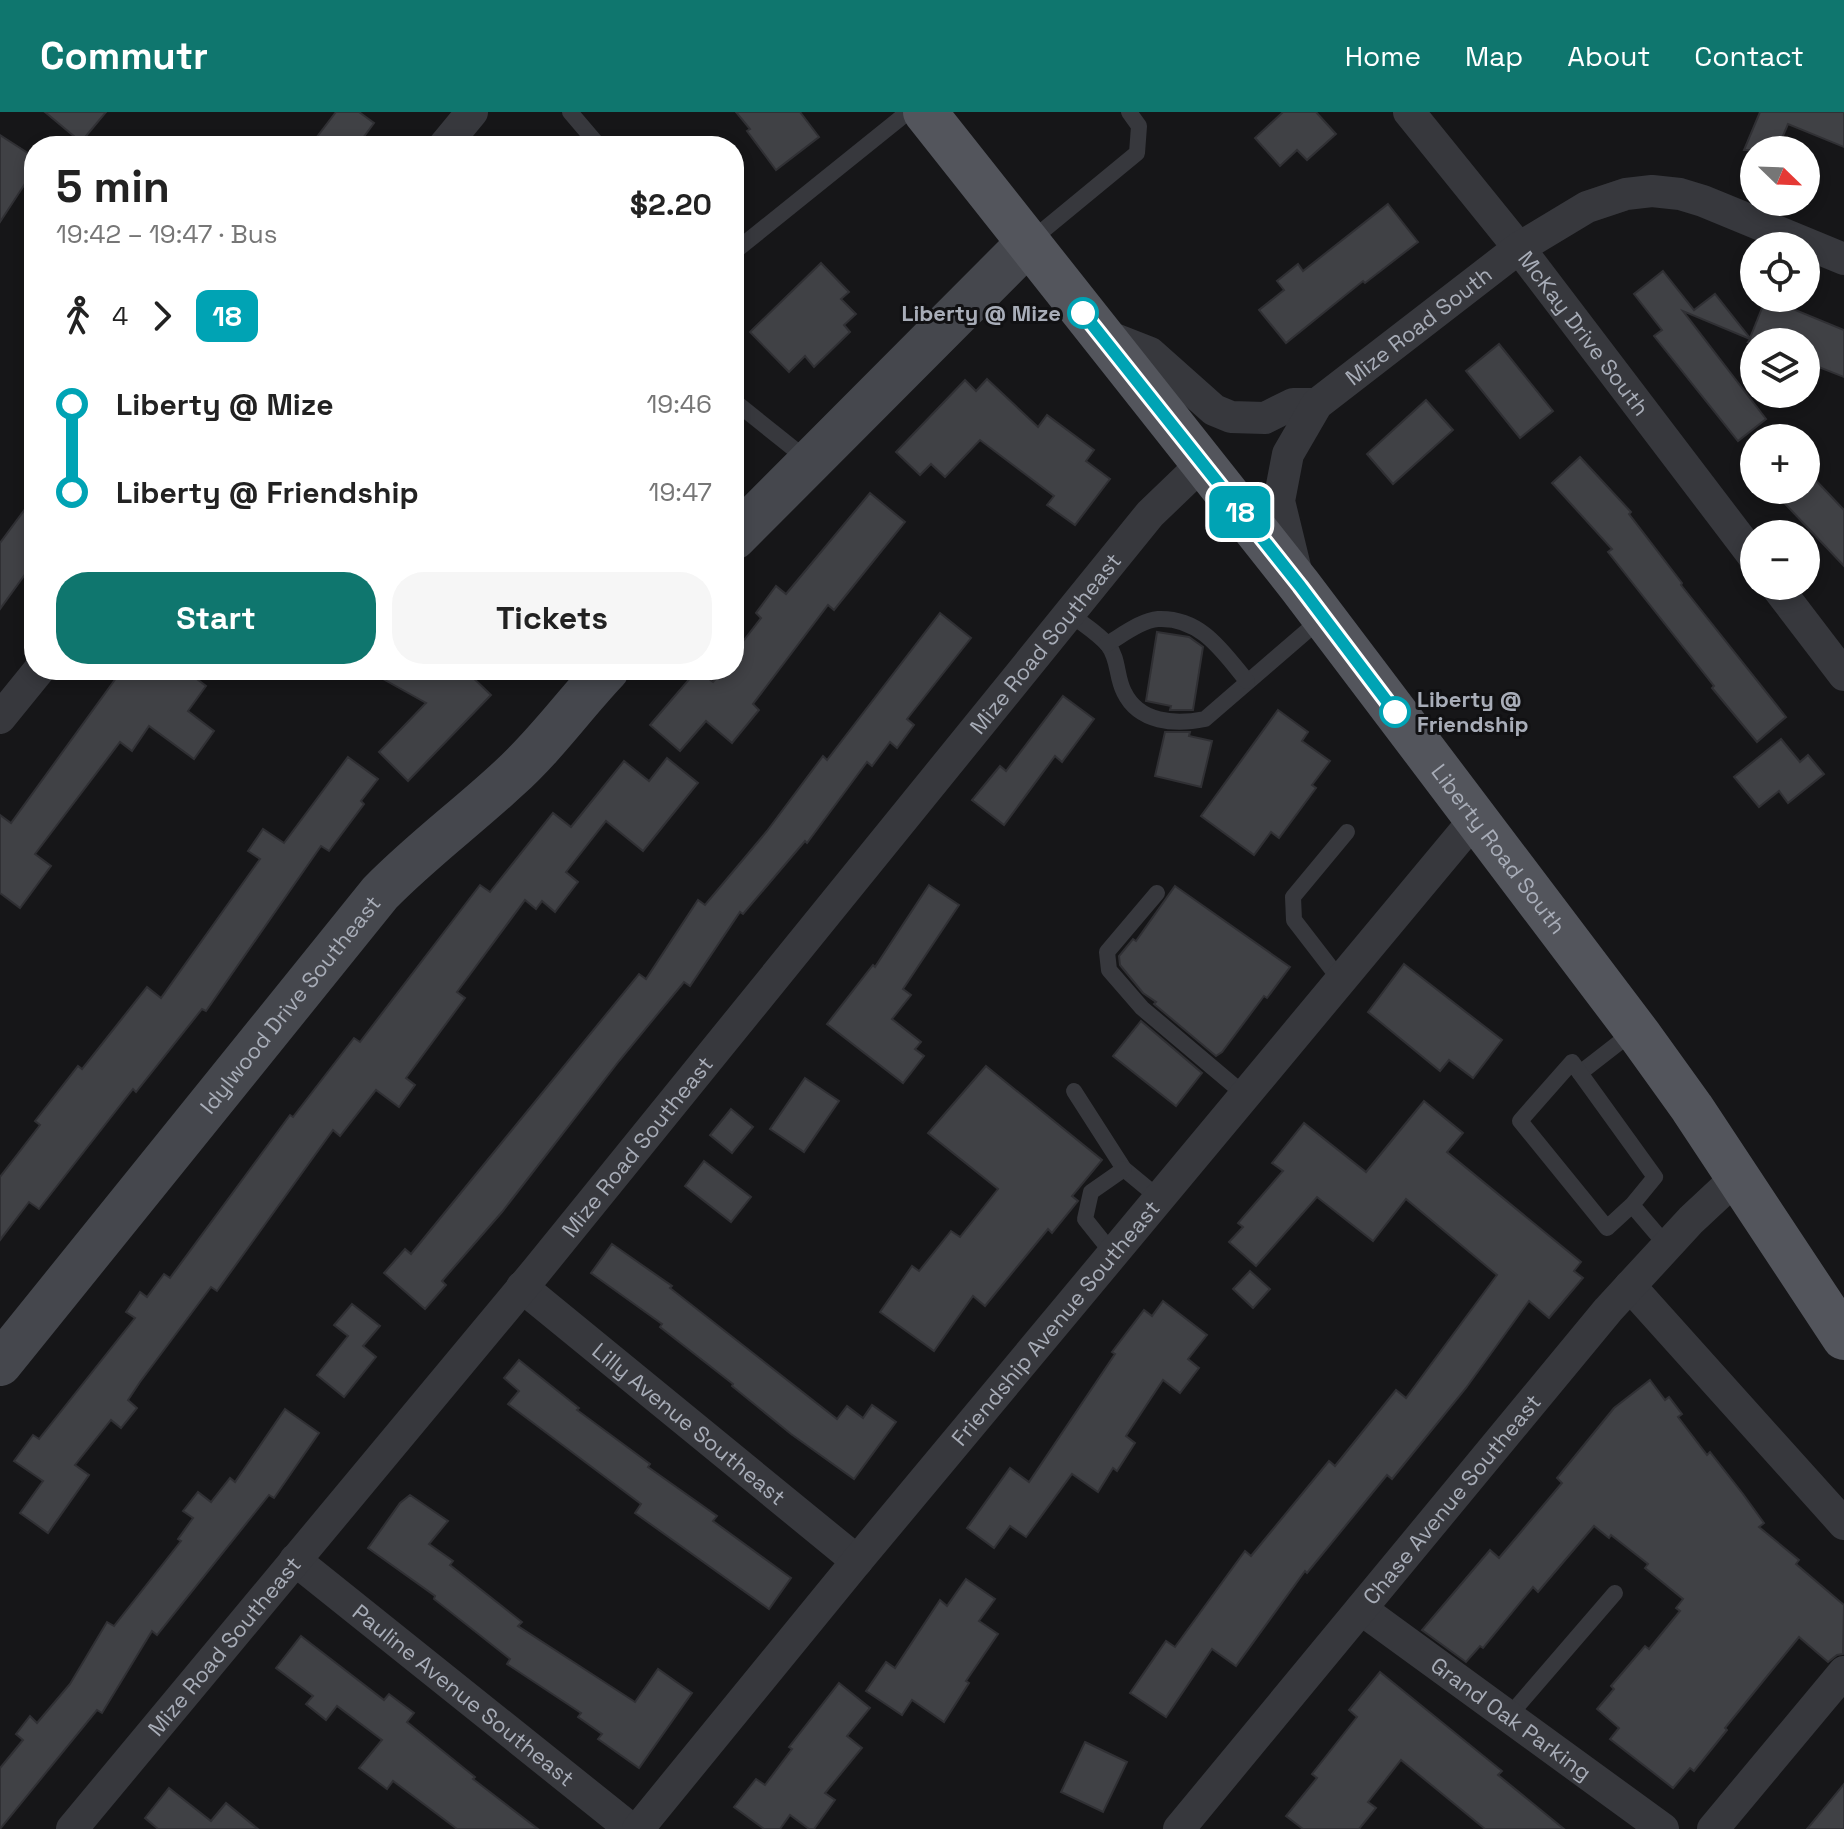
<!DOCTYPE html>
<meta charset="utf-8">
<style>
body{margin:0;font-family:"Space Grotesk",sans-serif;background:#f6f6f6;color:#222;height:100vh;display:flex;flex-direction:column;font-size:30px;white-space:nowrap}
*{box-sizing:border-box;margin:0}
p{font-size:26px;color:#767676}
.icon{flex:none;width:44px;height:44px;fill:none;stroke:currentColor;stroke-width:2;stroke-linecap:round;stroke-linejoin:round}
.map{position:relative;flex:1;overflow:hidden}
.side{position:absolute;left:24px;top:24px;width:720px;height:544px;display:flex;flex-direction:column;background:#fff;border-radius:32px;box-shadow:0 4px 12px #0003}
.side>*{flex:none}
.badge{padding:0 16px;border-radius:12px;font-size:28px;line-height:52px}
.needle{width:52px;rotate:113deg}
.buttons{position:absolute;left:1740px;top:24px;display:grid;gap:16px}
.buttons a{display:grid;place-items:center;width:80px;height:80px;border-radius:50%;background:#fff;box-shadow:0 4px 12px #0003;font-size:40px}
.map>.badge{position:absolute;translate:-50% -50%;box-shadow:0 0 0 4px #fff}
.legs{display:flex;align-items:center;gap:12px;height:88px;padding:0 32px;font-size:26px}
.legs p{margin-inline-start:auto}
.head{display:flex;align-items:center;justify-content:space-between;height:136px;padding:0 32px}
h1{font-size:44px;font-weight:700;line-height:60px}
.cta{display:flex;gap:16px;margin-top:auto;padding:16px 32px}
.cta a{flex:1;height:92px;border-radius:32px;background:#0f766e;color:#fff;font-size:32px;font-weight:700;line-height:92px;text-align:center}
.cta a+a{background:#f6f6f6;color:#222}
ul{padding:0 32px;list-style:none}
li{display:flex;align-items:center;gap:28px;height:88px;font-size:30px}
li i{display:grid;place-items:center;width:12px;height:100%;margin:0 10px;background:currentColor}
li i::after{content:'';width:20px;height:20px;margin:-10px;border:6px solid;border-radius:50%;background:#fff}
li p{margin-inline-start:auto}
li:first-child i{background:linear-gradient(#0000 50%,currentColor 0)}
li:last-child i{background:linear-gradient(currentColor 50%,#0000 0)}
header{display:flex;align-items:center;gap:48px;box-sizing:border-box;height:112px;padding:0 40px;background:#0f766e;color:#fff}
header strong{font-size:38px}
nav{display:flex;gap:44px;margin-inline-start:auto;font-size:28px}
.map>svg:first-child{display:block}
</style>
<header>
<strong>Commutr</strong>
<nav><a>Home</a><a>Map</a><a>About</a><a>Contact</a></nav>
</header>
<div class="map">
<svg width="1844" height="1717" viewBox="0 0 1844 1717">
<rect width="100%" height="100%" fill="#161618"/>
<g fill="#404145" stroke="#303034" stroke-width="2">
<polygon points="45,0 106,0 81,30"/>
<polygon points="336,0 359,0 374,11 357,34 310,34"/>
<polygon points="736,0 800,0 819,25 776,58 747,19 750,17"/>
<polygon points="1283,0 1316,0 1336,22 1307,48 1297,38 1280,54 1255,26"/>
<polygon points="1760,0 1844,0 1844,35 1788,12 1777,38 1744,38"/>
<polygon points="0,23 34,45 34,58 0,110"/>
<polygon points="1388,92 1418,130 1365,171 1363,169 1286,231 1259,198 1284,178 1277,169 1298,152 1303,159"/>
<polygon points="821,151 849,180 841,187 856,202 844,213 850,220 814,255 805,244 789,260 750,220"/>
<polygon points="1663,159 1694,198 1715,182 1750,226 1766,186 1844,218 1844,265 1806,250 1806,230 1748,230 1750,227 1683,199 1766,307 1738,329 1654,224 1662,218 1634,182"/>
<polygon points="1499,232 1553,299 1520,326 1466,259"/>
<polygon points="987,267 1038,315 1047,303 1094,338 1086,349 1110,367 1075,413 1047,393 1054,384 980,328 945,365 931,352 920,363 896,340 965,268 976,279"/>
<polygon points="1426,288 1453,318 1393,372 1367,342"/>
<polygon points="1580,345 1631,400 1629,402 1682,471 1681,473 1786,605 1757,630 1712,576 1714,574 1608,440 1612,437 1552,371"/>
<polygon points="1806,358 1844,398 1844,454 1772,378 1806,378"/>
<polygon points="870,381 905,410 834,498 828,493 753,592 759,598 732,631 706,609 680,639 650,613 697,558 713,570 724,558 734,558 734,541 761,506 756,501 776,474 786,482"/>
<polygon points="34,385 34,450 0,497 0,431"/>
<polygon points="940,501 971,526 907,607 914,613 897,636 890,630 872,654 867,650 807,731 805,729 743,802 740,800 690,874 684,870 619,949 502,1100 442,1169 446,1173 425,1197 384,1161 405,1137 411,1142 639,862 646,867 698,788 705,793 767,719 823,644 827,648"/>
<polygon points="1157,520 1189,525 1203,535 1193,598 1170,598 1171,594 1146,589"/>
<polygon points="122,558 185,558 206,574 188,599 214,619 194,647 149,614 132,639 120,630 35,742 51,754 20,796 0,781 0,703 11,711"/>
<polygon points="367,558 465,558 491,583 408,669 379,640 426,591"/>
<polygon points="1063,584 1094,607 1062,650 1055,644 1004,713 972,688 1000,654 1006,659"/>
<polygon points="1278,598 1308,620 1302,629 1330,649 1312,673 1316,676 1279,726 1271,720 1254,743 1201,704"/>
<polygon points="1165,620 1190,620 1189,624 1212,629 1201,675 1155,664"/>
<polygon points="1781,627 1800,650 1808,643 1824,662 1788,691 1779,679 1759,695 1734,665"/>
<polygon points="348,645 378,667 361,689 364,692 329,739 321,734 206,899 202,897 136,980 133,977 39,1097 29,1090 0,1128 0,1065 40,1013 35,1009 78,954 82,957 147,875 161,886 260,747 248,739 263,717 284,731"/>
<polygon points="667,646 698,671 643,739 606,709 566,760 578,770 555,800 542,789 536,797 525,788 457,880 465,886 406,966 415,973 399,995 376,978 340,1024 333,1018 217,1179 211,1175 140,1270 128,1288 137,1296 121,1316 111,1308 75,1353 89,1363 48,1421 20,1401 43,1369 14,1349 33,1323 39,1327 135,1206 126,1200 140,1180 147,1185 164,1162 170,1166 290,1003 293,1005 354,926 360,930 480,773 490,780 553,701 571,715 624,649 649,669"/>
<polygon points="929,773 959,793 903,877 911,883 892,907 921,930 915,937 924,944 903,971 827,912 873,853 875,855"/>
<polygon points="1175,774 1290,855 1267,886 1264,884 1222,940 1216,944 1154,892 1156,890 1143,881 1120,853 1119,844 1133,827 1136,829"/>
<polygon points="1404,852 1502,928 1473,966 1449,948 1440,959 1368,900"/>
<polygon points="1141,909 1202,961 1176,994 1113,944"/>
<polygon points="986,954 1102,1048 1072,1084 1078,1089 1052,1121 1048,1117 985,1194 973,1184 934,1239 880,1200 912,1154 919,1159 951,1119 960,1125 998,1077 928,1021"/>
<polygon points="805,966 839,989 804,1040 770,1017"/>
<polygon points="1424,989 1463,1021 1447,1040 1581,1150 1574,1159 1583,1166 1549,1206 1529,1189 1466,1276 1392,1367 1387,1363 1307,1461 1305,1459 1236,1554 1212,1537 1166,1605 1130,1581 1166,1529 1175,1535 1245,1439 1251,1444 1329,1349 1335,1354 1396,1278 1406,1286 1497,1163 1406,1087 1373,1129 1317,1085 1256,1154 1229,1130 1243,1115 1238,1111 1283,1059 1272,1051 1304,1011 1366,1060"/>
<polygon points="731,997 753,1015 732,1041 710,1023"/>
<polygon points="704,1049 751,1085 731,1110 685,1074"/>
<polygon points="612,1132 672,1174 670,1176 837,1307 847,1294 863,1306 872,1293 896,1310 854,1367 791,1322 732,1274 733,1272 660,1215 662,1212 591,1161"/>
<polygon points="1250,1159 1270,1177 1253,1196 1233,1177"/>
<polygon points="1163,1189 1207,1223 1188,1247 1199,1256 1180,1281 1163,1268 1126,1324 1135,1331 1117,1359 1113,1356 1098,1380 1072,1362 1026,1425 1010,1414 994,1436 967,1416 1010,1356 1029,1370 1115,1242 1112,1240 1144,1198 1152,1204"/>
<polygon points="352,1192 380,1214 363,1234 376,1245 344,1285 317,1263 348,1224 334,1213"/>
<polygon points="519,1248 579,1296 577,1298 650,1352 648,1355 717,1404 713,1409 791,1466 769,1497 635,1401 641,1392 508,1292 519,1279 504,1266"/>
<polygon points="1650,1268 1665,1288 1669,1285 1682,1302 1678,1305 1707,1343 1710,1340 1743,1382 1764,1411 1759,1415 1799,1448 1796,1452 1844,1493 1843,1542 1837,1543 1828,1550 1799,1525 1725,1616 1727,1618 1694,1659 1690,1656 1673,1676 1610,1627 1619,1616 1597,1597 1614,1577 1611,1574 1645,1534 1649,1537 1680,1499 1676,1496 1683,1487 1645,1456 1648,1452 1611,1423 1609,1426 1594,1414 1538,1480 1533,1475 1483,1536 1480,1534 1466,1550 1422,1518 1490,1438 1499,1446 1562,1371 1557,1366 1614,1296"/>
<polygon points="285,1297 319,1321 274,1386 269,1383 157,1523 152,1519 102,1601 97,1598 0,1717 0,1656 23,1628 16,1622 30,1604 37,1611 70,1572 107,1510 114,1514 181,1429 178,1427 193,1406 183,1399 198,1380 211,1390 230,1366 235,1370"/>
<polygon points="410,1383 448,1409 429,1432 453,1449 450,1453 522,1510 518,1514 635,1590 658,1557 692,1581 639,1656 598,1627 602,1622 578,1605 581,1601 507,1552 510,1547 434,1487 435,1484 368,1436 400,1391"/>
<polygon points="966,1467 995,1487 979,1509 998,1522 966,1569 969,1571 944,1610 912,1588 902,1603 866,1579 886,1550 895,1556 940,1488 947,1494"/>
<polygon points="301,1524 384,1588 389,1582 414,1601 407,1610 475,1665 473,1667 538,1717 457,1717 393,1669 387,1677 359,1656 382,1628 337,1594 326,1608 306,1592 313,1584 276,1556"/>
<polygon points="1380,1560 1502,1659 1498,1663 1564,1717 1485,1717 1401,1648 1368,1690 1376,1696 1359,1717 1303,1717 1286,1704 1317,1666 1312,1662 1357,1605 1349,1598"/>
<polygon points="839,1571 870,1596 847,1624 862,1636 825,1681 835,1688 814,1717 809,1717 790,1703 780,1717 764,1717 734,1695 756,1667 765,1673 792,1637 789,1635"/>
<polygon points="1085,1630 1127,1650 1103,1700 1061,1680"/>
<polygon points="1844,1672 1844,1717 1807,1717"/>
<polygon points="169,1676 211,1709 226,1691 258,1717 158,1717 145,1706"/>
</g>
<g fill="none" stroke-linecap="round" stroke-linejoin="round">
<g stroke="#37383d" stroke-width="16">
<polyline points="570,0 599,34"/>
<polyline points="1029,130 1137,41 1139,14 1129,0"/>
<polyline points="734,140 908,0"/>
<polyline points="734,289 809,349"/>
<path d="M1069,501c12,10 29,20 39,32 11,14 8,32 16,47 15,31 51,33 81,27l117,-101"/>
<path d="M1107,532c14,-8 35,-24 51,-25 43,-2 65,33 89,62"/>
<polyline points="1157,781 1107,840 1109,858 1142,896 1245,983"/>
<polyline points="1341,869 1294,808 1293,785 1347,720"/>
<polyline points="1580,961 1634,919"/>
<polyline points="1074,979 1124,1057 1159,1086"/>
<polyline points="1632,1093 1655,1065 1572,950 1520,1009 1607,1116 1632,1093 1667,1134"/>
<polyline points="1113,1142 1085,1107 1091,1080 1124,1057"/>
<polyline points="1509,1604 1615,1481"/>
</g>
<g stroke="#37383d" stroke-width="32">
<path id="s1" d="M1409,0l110,136 235,309"/>
<polyline points="444,34 472,0"/>
<polyline points="1099,221 1150,241 1214,298 1231,305 1265,306 1293,292 1317,292"/>
<path id="s2" d="M1297,463l-18,-74 9,-47 29,-50 202,-156 68,-41 39,-13 26,-3 28,3 23,7 141,58"/>
<polyline points="1776,474 1844,563"/>
<polyline points="0,606 39,558"/>
<polyline points="1630,1174 1844,1412"/>
<path id="s3" d="M522,1175l335,274"/>
<path id="s4" d="M295,1448l336,269"/>
<path id="s5" d="M1361,1497l302,220"/>
<path id="s6" d="M72,1717l465,-559 613,-756 52,-50"/>
<path id="s7" d="M638,1717l219,-268 618,-742"/>
<path id="s8" d="M1179,1717l429,-519 83,-90 45,-42"/>
<polyline points="1713,1717 1844,1560"/>
</g>
<g stroke="#45474d" stroke-width="44">
<polyline points="734,426 1028,131"/>
<path id="s9" d="M0,1252l380,-471c40,-41 86,-75 128,-114 37,-33 65,-73 99,-109"/>
</g>
<path stroke="#53555c" stroke-width="44" id="s10" d="M925,0l375,474 341,451 51,71 152,230"/>
</g>
<g fill="none" stroke-linecap="round" stroke-linejoin="round">
<g stroke="#fff" stroke-width="18">
<polyline id="line-1" points="1083,201 1300,474 1395,600"/>
</g>
<use href="#line-1" stroke="#00a3b4" stroke-width="12"/>
</g>
<g fill="#fff" stroke="#00a3b4" stroke-width="4">
<circle cx="1083" cy="201" r="14"/>
<circle cx="1395" cy="600" r="14"/>
</g>
<g text-anchor="middle" dominant-baseline="central" stroke-width="6" stroke-linejoin="round" paint-order="stroke">
<g font-size="22" font-weight="bold" fill="#a8adb8" stroke="#111113" text-anchor="end">
<text x="1061" y="201">Liberty @ Mize</text>
<text x="1417" y="587" text-anchor="start">Liberty @<tspan x="1417" dy="25">Friendship</tspan></text>
</g>
<g font-size="22" fill="#a8adb8" stroke="#111113">
<text stroke="none"><textPath href="#s2" startOffset="310">Mize Road South</textPath></text>
<text stroke="none"><textPath href="#s1" startOffset="282">McKay Drive South</textPath></text>
<text stroke="none"><textPath href="#s6" startOffset="1534">Mize Road Southeast</textPath></text>
<text stroke="none"><textPath href="#s10" startOffset="934">Liberty Road South</textPath></text>
<text stroke="none"><textPath href="#s9" startOffset="462">Idylwood Drive Southeast</textPath></text>
<text stroke="none"><textPath href="#s6" startOffset="886">Mize Road Southeast</textPath></text>
<text stroke="none"><textPath href="#s7" startOffset="656">Friendship Avenue Southeast</textPath></text>
<text stroke="none"><textPath href="#s3" startOffset="216">Lilly Avenue Southeast</textPath></text>
<text stroke="none"><textPath href="#s8" startOffset="428">Chase Avenue Southeast</textPath></text>
<text stroke="none"><textPath href="#s6" startOffset="238">Mize Road Southeast</textPath></text>
<text stroke="none"><textPath href="#s4" startOffset="216">Pauline Avenue Southeast</textPath></text>
<text stroke="none"><textPath href="#s5" startOffset="186">Grand Oak Parking</textPath></text>
</g>
</g>
</svg>
<div class="buttons">
<a><svg class="needle" viewBox="-14 -14 28 28"><path d="M0-13l5 13h-10z" fill="#e53935"/><path d="M0 13l5-13h-10z" fill="#767676"/></svg></a>
<a><svg class="icon" aria-label="locate" viewBox="0 0 24 24"><circle cx="12" cy="12" r="6"/><path d="M12 2v4M12 18v4M2 12h4M18 12h4"/></svg></a>
<a><svg class="icon" aria-label="layers" viewBox="0 0 24 24"><path d="M12 4l9 5-9 5-9-5zM3 14l9 5 9-5"/></svg></a>
<a>+</a>
<a>−</a>
</div>
<b class="badge" style="left:1240px;top:400px;background:#00a3b4;color:#fff">18</b>
<section class="side">
<div class="head"><div><h1>5 min</h1><p>19:42 – 19:47 · Bus</p></div><b>$2.20</b></div>
<div class="legs"><svg class="icon" aria-label="walk" viewBox="0 0 24 24"><circle cx="13" cy="4" r="2"/><path d="M13 8l-2 6 4 7M11 14l-3 7M7 12l3-4h3l4 4"/></svg>4<svg class="icon" aria-label="forward" viewBox="0 0 24 24"><path d="M9 5l7 7-7 7"/></svg><b class="badge" style="background:#00a3b4;color:#fff">18</b></div>
<ul>
<li><i style="color:#00a3b4"></i><b>Liberty @ Mize</b><p>19:46</p></li>
<li><i style="color:#00a3b4"></i><b>Liberty @ Friendship</b><p>19:47</p></li>
</ul>
<div class="cta"><a>Start</a><a>Tickets</a></div>
</section>
</div>
